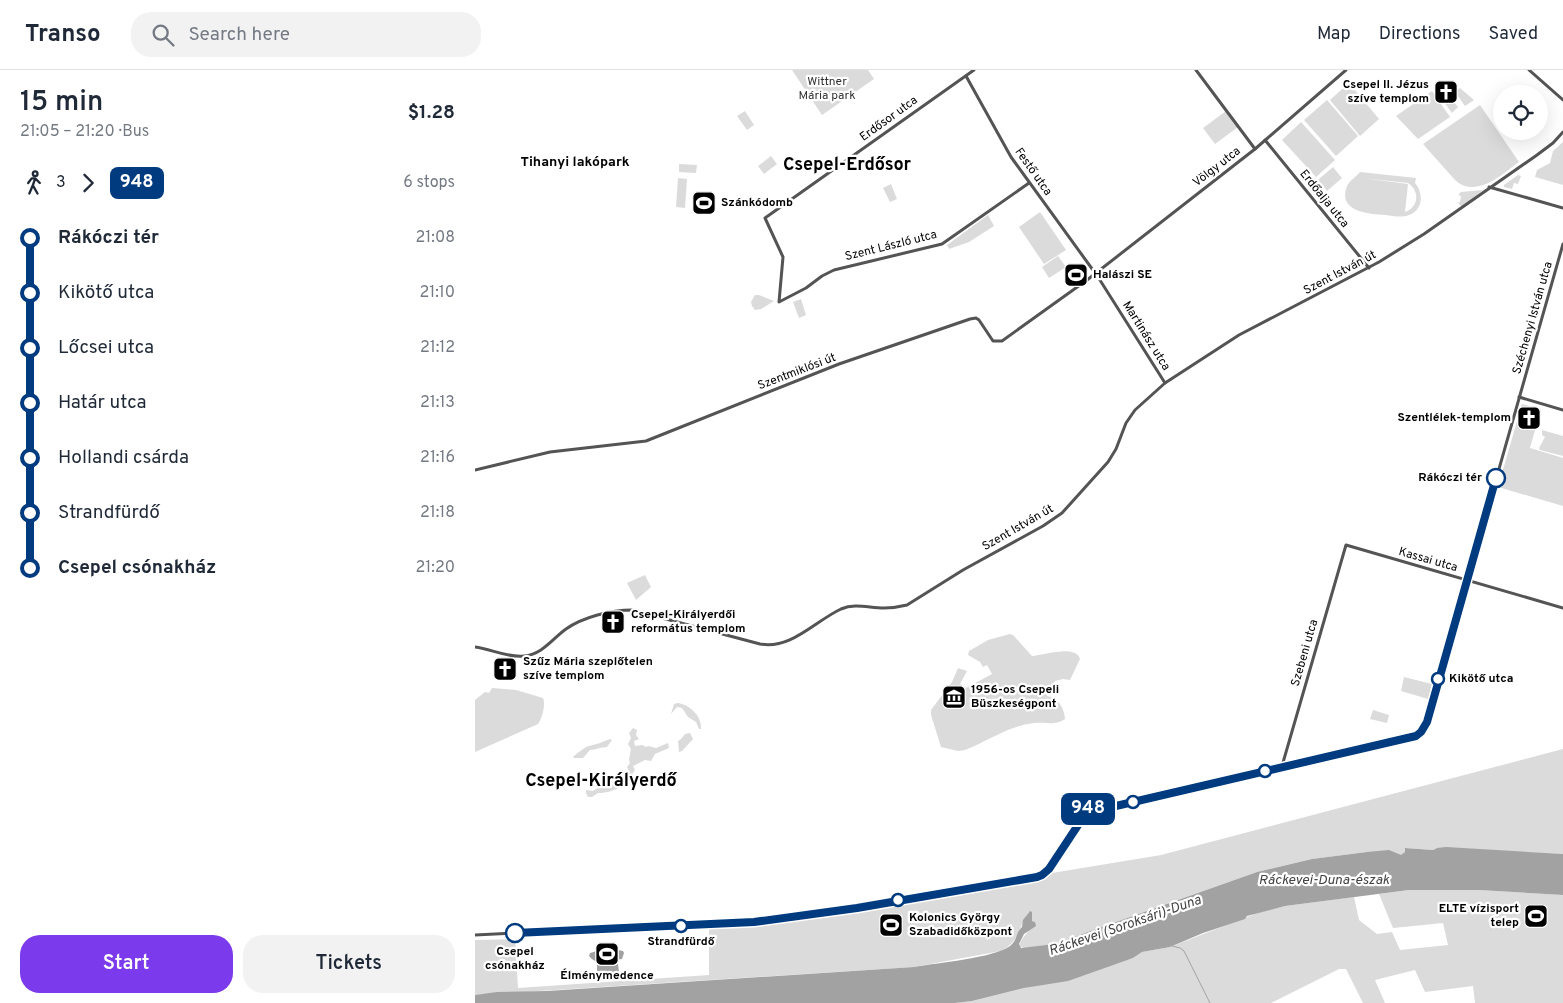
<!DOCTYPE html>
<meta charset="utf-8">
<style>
body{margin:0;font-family:Overpass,sans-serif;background:#f2f2f3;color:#1f2937;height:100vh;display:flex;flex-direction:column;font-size:19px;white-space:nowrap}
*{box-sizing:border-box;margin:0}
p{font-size:16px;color:#747a83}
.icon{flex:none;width:28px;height:28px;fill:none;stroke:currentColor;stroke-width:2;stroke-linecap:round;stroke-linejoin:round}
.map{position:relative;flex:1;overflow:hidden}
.side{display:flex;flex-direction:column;background:#fff;width:475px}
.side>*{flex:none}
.badge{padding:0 10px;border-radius:8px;font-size:18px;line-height:32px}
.fabs{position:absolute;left:1018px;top:15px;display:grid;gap:10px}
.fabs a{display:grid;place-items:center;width:55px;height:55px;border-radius:50%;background:#fff;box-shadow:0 5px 20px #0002;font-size:25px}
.map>.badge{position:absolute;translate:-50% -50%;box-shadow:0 0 0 2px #fff}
.legs{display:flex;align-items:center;gap:8px;height:55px;padding:0 20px;font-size:16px}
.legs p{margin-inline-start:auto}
.head{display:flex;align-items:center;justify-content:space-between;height:85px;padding:0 20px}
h1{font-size:28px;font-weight:600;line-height:38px}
.action{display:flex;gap:10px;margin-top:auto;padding:10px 20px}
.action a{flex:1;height:58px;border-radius:20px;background:#7c3aed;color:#fff;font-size:20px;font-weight:600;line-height:58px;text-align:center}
.action a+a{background:#f2f2f3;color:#1f2937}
ul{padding:0 20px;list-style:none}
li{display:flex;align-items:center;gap:18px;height:55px;font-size:19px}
li i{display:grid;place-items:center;width:8px;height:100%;margin:0 6px;background:currentColor}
li i::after{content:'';width:12px;height:12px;margin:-6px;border:4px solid;border-radius:50%;background:#fff}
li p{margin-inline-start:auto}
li:first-child i{background:linear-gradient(#0000 50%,currentColor 0)}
li:last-child i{background:linear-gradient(currentColor 50%,#0000 0)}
header{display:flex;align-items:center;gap:30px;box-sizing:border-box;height:70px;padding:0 25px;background:#fff;border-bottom:1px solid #e0e1e3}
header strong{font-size:24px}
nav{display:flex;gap:28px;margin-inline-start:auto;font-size:18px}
.search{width:350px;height:45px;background:#f2f2f3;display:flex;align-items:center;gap:12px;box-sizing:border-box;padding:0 18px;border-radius:20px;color:#747a83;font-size:19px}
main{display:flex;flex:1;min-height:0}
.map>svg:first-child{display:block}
</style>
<header>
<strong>Transo</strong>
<div class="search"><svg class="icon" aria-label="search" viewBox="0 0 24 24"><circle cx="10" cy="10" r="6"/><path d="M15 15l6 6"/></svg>Search here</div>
<nav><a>Map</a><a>Directions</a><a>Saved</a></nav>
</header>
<main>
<section class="side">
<div class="head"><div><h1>15 min</h1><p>21:05 – 21:20 · Bus</p></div><b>$1.28</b></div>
<div class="legs"><svg class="icon" aria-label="walk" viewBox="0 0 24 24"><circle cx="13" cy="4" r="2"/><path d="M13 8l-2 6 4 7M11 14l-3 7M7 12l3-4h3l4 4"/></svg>3<svg class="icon" aria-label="forward" viewBox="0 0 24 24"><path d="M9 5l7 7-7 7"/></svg><b class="badge" style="background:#003b80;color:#fff">948</b><p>6 stops</p></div>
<ul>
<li><i style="color:#003b80"></i><b>Rákóczi tér</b><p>21:08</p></li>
<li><i style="color:#003b80"></i><span>Kikötő utca</span><p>21:10</p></li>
<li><i style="color:#003b80"></i><span>Lőcsei utca</span><p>21:12</p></li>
<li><i style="color:#003b80"></i><span>Határ utca</span><p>21:13</p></li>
<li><i style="color:#003b80"></i><span>Hollandi csárda</span><p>21:16</p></li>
<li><i style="color:#003b80"></i><span>Strandfürdő</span><p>21:18</p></li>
<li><i style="color:#003b80"></i><b>Csepel csónakház</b><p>21:20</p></li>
</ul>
<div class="action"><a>Start</a><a>Tickets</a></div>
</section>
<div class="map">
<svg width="1088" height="933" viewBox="0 0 1088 933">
<rect width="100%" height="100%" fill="#fff"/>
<g fill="#dbdbdb" fill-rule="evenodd">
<polygon points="317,0 393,0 399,9 347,45"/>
<polygon points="874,13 904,49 885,66 855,30"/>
<polygon points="985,18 999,30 990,36 980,22"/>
<polygon points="957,21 975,47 943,69 921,46"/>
<polygon points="974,26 983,37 977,43 968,31"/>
<polygon points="852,30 883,66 861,86 829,50"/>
<path d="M1005,35l39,57c-18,13 -43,37 -64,18l-32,-36z"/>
<polygon points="270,41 279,55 272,60 262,46"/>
<polygon points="751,41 763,57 740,74 728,58"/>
<polygon points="826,52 860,90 841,107 807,70"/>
<polygon points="1088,72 1088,115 1060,107 1062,100 1075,93 1078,81"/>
<polygon points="296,86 302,94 289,104 283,96"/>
<polygon points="204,94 222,95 221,103 204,102"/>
<polygon points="858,97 867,108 852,121 843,110"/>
<path d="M885,102l56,6 -1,5c9,11 8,27 -6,32 -7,3 -16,1 -23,0 -17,-1 -49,-3 -39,-29 3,-6 9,-9 13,-14zM887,108l46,5c12,8 11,24 -3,29l3,-28z"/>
<polygon points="1043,105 1046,106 1043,114 1039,113 1037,119 1029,117 1029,115"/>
<polygon points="203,108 212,109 210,138 201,137"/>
<polygon points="416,114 422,129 415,132 408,118"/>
<polygon points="1008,120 988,136 986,136 983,133 985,132 986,126 983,125 986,122"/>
<polygon points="233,122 236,130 218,144 219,134 227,132 228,125"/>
<polygon points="565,142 591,180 569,194 544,157"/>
<polygon points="513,145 519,156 494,172 474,179 472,175"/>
<polygon points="583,186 591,197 574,208 567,197"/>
<polygon points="280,225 284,225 299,231 286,239 280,240 277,236 276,232"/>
<polygon points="326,229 331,245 324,248 318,232"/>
<polygon points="1047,334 1066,339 1055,378 1088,388 1088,436 1023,417"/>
<polygon points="1067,360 1088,366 1088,386 1065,380 1064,378 1070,367 1067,365"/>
<polygon points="170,505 176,517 161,530 152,513"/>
<path d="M535,564l3,1 19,21c12,-1 44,-12 48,3l-10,21 -7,-1 -8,2 -4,8 -4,4v3c11,2 17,11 18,23 -11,7 -19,3 -31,4 -26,3 -46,18 -69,27l-7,1 -17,-4 -10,-32v-5l21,-28 6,-14 9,3 -7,13 6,4 26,-14 -5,-9 -4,2 -3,-5 -12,-7 1,-4 19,-11z"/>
<polygon points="929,607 957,614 953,629 926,621"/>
<path d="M17,618l24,2 27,8c3,6 -1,21 -5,26l-63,28v-52l10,-8 4,1z"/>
<path d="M203,633c12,2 24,13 23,26h-2l-3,-7 -8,-5 -6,-9 -5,-1 -6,7 3,-10z"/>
<polygon points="898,640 914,645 912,653 895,649"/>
<path d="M158,658l4,2 -1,5 3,4 -5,2 1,5 7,-1 4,2 2,-1 8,2 12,-5 1,5 -14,6 -4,7 -6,-1 -12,6 2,4c-9,14 -19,23 -37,23l-6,4h-4l-2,-4v-3l7,1 7,-5 16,-2 5,-9 8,-3 -2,-5 3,-4 -1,-3 2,-11 -3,-5 3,-6 -2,-5z"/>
<polygon points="215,663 218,669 207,681 204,682 203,671 206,669 210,664"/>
<path d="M135,669l2,1 -5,7c-7,0 -11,3 -17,3l-7,8h-10l1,-2c4,-3 11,-9 15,-10 8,-2 14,-4 21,-7z"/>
<path d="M1088,679v105l-126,-6 -4,2 -28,-2v4l-4,4 -34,-4 -55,7 -55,13 -203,72 -30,4 -5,-2c3,-10 11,-15 16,-24l-3,-1 -1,-7 -2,-2c-11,15 -9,29 -28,39l-87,16 -439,28v-55l40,-1 3,49 191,-13v-46l35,-2 192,-34 102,-14 14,-6 109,-18z"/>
<polygon points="934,820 1004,820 1088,825 1088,933 1000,933 998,916 950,922 940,900 900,910 910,933 888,933 871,899 864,899 796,933 480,933 497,931 549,918 635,895 658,888 667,882 695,877 785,842 810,836 879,827 884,850 902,864 917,862 925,880 973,875 968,853 918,858 904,824"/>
</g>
<g fill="#a2a2a2">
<path d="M930,778l28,2 4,-2 9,-1 117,7v41l-84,-5h-70l-124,16 -38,10 -2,3 -42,14 -33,14 -28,5 -9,6 -65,23 -44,7 -52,13 -17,2h-480v-8l22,-3 50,-1 367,-24c22,-4 80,-9 96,-21 7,-5 6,-14 12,-19l1,-7 7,-9 2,1v9l3,1 1,4 -12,8 -5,10 2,4 33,-4 203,-72 55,-13 55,-7 22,-2 12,5 4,-3z"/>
<path d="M131,879l8,3 4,-2 5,1 1,2 -2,6 -12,2 -2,-2c-7,4 -14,4 -19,-3l1,-3 7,-2 3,2z"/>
<polygon points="143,894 144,902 122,904 122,895"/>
</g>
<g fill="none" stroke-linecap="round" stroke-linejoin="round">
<polyline stroke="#a2a2a2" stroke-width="1" points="697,876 705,878 709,881 735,933"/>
<g stroke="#545454" stroke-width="3">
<polyline points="499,0 290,148 308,187 304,232 331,218 347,206 359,200 467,174 554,113"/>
<polyline points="721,0 780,79"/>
<polyline points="1054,0 1088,30"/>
<polyline points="491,6 536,87 623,207 690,313"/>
<polyline points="790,70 894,198"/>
<polyline points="1014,117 1088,138"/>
<polyline points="1044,327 1088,340"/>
<polyline points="0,400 75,382 171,371 364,294 495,249 501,248 504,250 518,271 527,271 612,210 780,79 871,0"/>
<path d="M0,577c16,2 33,11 49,9 19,-2 28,-17 42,-27 17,-12 45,-19 66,-19l128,34c31,6 55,-23 81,-35 14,-6 28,-1 43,-1 8,0 15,-1 23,-3l56,-35 80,-44 19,-13 46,-51 8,-13 10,-26 9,-13 30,-27 74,-48 140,-73 45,-28 113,-79 16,-12 10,-11"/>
<polyline points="807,696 871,475 1088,538"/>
<polyline points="608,746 616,742 939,667 946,663 952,652 1088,174"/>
<polyline points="0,865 279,852 382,838 553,809 562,807 571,802 615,736 619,734 622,737"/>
</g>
</g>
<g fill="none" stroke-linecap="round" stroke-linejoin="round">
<g stroke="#fff" stroke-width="11">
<polyline id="line-1" points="40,863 279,852 382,838 562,807 567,805 574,799 617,734 628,739 941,666 946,662 952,652 1021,408"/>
</g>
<use href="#line-1" stroke="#003b80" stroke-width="8"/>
</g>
<defs>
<g id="church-square" transform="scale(1.25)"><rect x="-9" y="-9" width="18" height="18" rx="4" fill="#000" stroke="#fff"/><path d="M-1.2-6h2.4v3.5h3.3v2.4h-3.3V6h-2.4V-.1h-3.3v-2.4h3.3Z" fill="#fff"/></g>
<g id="stadium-square" transform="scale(1.25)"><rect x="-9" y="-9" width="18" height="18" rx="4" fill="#000" stroke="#fff"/><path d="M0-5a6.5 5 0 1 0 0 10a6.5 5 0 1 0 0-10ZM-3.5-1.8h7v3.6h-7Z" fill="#fff"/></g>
<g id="museum-square" transform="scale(1.25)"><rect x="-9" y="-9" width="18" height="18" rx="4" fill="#000" stroke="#fff"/><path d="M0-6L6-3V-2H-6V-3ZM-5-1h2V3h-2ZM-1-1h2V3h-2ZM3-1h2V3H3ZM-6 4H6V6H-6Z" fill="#fff"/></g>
</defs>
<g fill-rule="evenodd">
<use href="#church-square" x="971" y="22"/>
<use href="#stadium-square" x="229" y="133"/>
<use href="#stadium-square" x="601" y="205"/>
<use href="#church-square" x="1054" y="348"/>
<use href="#church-square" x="138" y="552"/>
<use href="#church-square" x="30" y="599"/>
<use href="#museum-square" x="479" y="627"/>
<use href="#stadium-square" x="1061" y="846"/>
<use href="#stadium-square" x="416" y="855"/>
<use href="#stadium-square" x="132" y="884"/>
</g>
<g fill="#fff" stroke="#003b80" stroke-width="2.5">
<circle cx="1021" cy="408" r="9"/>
<circle cx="963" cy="609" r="6"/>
<circle cx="790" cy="701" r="6"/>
<circle cx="658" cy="732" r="6"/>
<circle cx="423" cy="830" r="6"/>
<circle cx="206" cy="856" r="6"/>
<circle cx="40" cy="863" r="9"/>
</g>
<g text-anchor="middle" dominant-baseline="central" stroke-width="4.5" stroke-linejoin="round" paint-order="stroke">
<g font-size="12" fill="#323232" stroke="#fff">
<text x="352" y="12">Wittner<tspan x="352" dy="14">Mária park</tspan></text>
</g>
<g font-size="12" font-weight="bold" fill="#000" stroke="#fff" text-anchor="start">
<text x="954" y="15" text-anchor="end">Csepel II. Jézus<tspan x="954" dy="14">szíve templom</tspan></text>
<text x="246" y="133">Szánkódomb</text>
<text x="618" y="205">Halászi SE</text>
<text x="1036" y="348" text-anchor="end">Szentlélek-templom</text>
<text x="156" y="545">Csepel-Királyerdői<tspan x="156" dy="14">református templom</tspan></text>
<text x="48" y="592">Szűz Mária szeplőtelen<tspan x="48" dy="14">szíve templom</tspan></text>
<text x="496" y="620">1956-os Csepeli<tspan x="496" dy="14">Büszkeségpont</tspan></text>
<text x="1044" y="839" text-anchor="end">ELTE vízisport<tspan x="1044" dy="14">telep</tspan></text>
<text x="434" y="848">Kolonics György<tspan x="434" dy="14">Szabadidőközpont</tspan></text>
<text x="132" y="906" text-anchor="middle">Élménymedence</text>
</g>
<g font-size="12" fill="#000" stroke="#fff">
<text transform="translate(414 49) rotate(-36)">Erdősor utca</text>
<text transform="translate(742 97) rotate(-38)">Völgy utca</text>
<text transform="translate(558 102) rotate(55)">Festő utca</text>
<text transform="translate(849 129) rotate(51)">Erdőalja utca</text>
<text transform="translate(416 176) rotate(-14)">Szent László utca</text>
<text transform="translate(865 203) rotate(-28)">Szent István út</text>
<text transform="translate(1058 248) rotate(-74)">Széchenyi István utca</text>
<text transform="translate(671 266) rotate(58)">Martinász utca</text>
<text transform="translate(322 302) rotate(-21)">Szentmiklósi út</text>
<text transform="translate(543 458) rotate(-30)">Szent István út</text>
<text transform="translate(953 490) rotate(16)">Kassai utca</text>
<text transform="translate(830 583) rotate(-74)">Szebeni utca</text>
</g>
<g font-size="12" font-weight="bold" fill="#000" stroke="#fff">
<text x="1007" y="408" text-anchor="end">Rákóczi tér</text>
<text x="974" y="609" text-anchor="start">Kikötő utca</text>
<text x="206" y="872">Strandfürdő</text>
<text x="40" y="882">Csepel<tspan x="40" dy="14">csónakház</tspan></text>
</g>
<g font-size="14" font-weight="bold" fill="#000" stroke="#fff">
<text x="100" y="92">Tihanyi lakópark</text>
</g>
<g font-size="14" font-style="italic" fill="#434343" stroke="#fff">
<text x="849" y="810">Ráckevei-Duna-észak</text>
<text transform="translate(650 856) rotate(-19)">Ráckevei (Soroksári)-Duna</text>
</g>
<g font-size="18" font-weight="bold" fill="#000" stroke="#fff">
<text x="372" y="95">Csepel-Erdősor</text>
<text x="126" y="711">Csepel-Királyerdő</text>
</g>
</g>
</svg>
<div class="fabs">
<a><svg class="icon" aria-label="locate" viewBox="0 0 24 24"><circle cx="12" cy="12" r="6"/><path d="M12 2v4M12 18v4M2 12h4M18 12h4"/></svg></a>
</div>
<b class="badge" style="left:613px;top:739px;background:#003b80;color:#fff">948</b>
</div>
</main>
